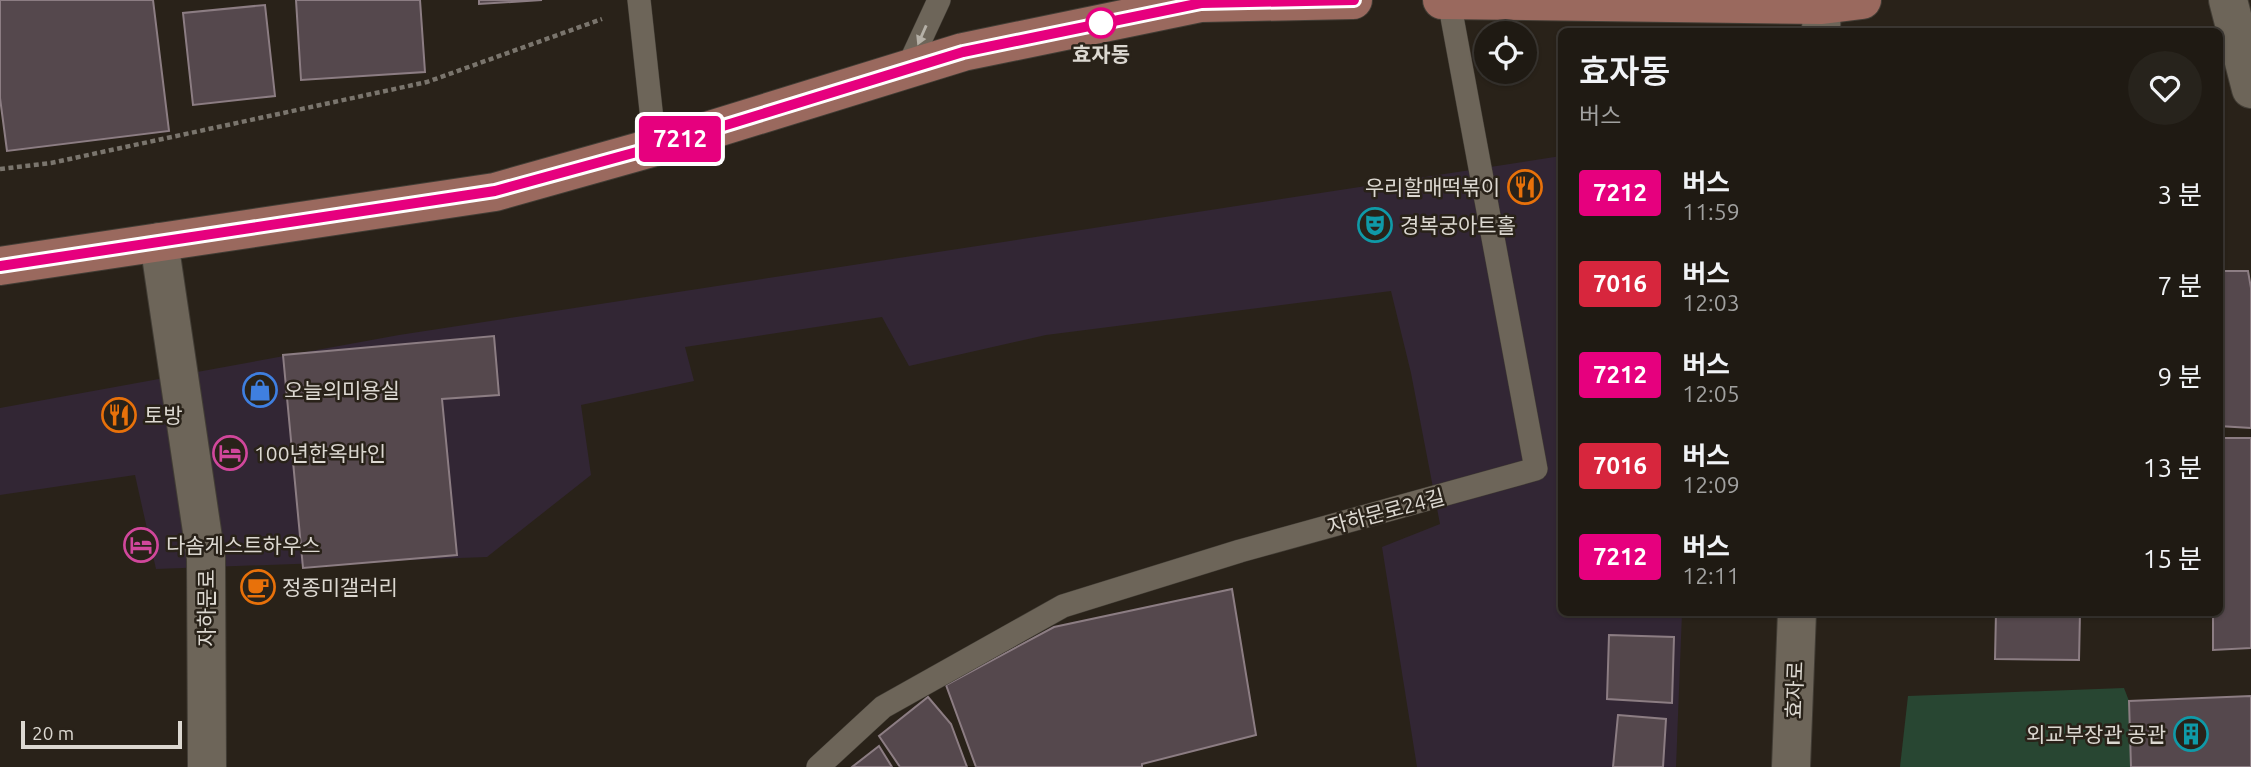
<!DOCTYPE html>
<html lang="ko">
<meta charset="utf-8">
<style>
body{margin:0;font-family:Ubuntu,"Noto Sans KR",sans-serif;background:#27231c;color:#f1f3f6;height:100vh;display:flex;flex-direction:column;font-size:26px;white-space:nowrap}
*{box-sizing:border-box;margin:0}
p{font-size:23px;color:#a1a1a0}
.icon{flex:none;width:38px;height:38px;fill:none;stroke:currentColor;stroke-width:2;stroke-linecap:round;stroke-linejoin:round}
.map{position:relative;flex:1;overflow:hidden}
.sheet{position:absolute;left:1558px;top:28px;width:665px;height:588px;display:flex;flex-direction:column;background:#1f1a13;border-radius:10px;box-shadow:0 2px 5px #0004,0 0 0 2px #3c3833}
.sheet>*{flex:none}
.badge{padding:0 14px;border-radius:5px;font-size:24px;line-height:46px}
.fabs{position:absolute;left:1474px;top:21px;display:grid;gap:14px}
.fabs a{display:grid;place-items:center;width:63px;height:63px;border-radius:50%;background:#1f1a13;box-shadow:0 2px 5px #0004,0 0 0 2px #3c3833;font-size:35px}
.scale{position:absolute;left:21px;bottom:18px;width:161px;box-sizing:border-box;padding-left:7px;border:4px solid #dcd8d1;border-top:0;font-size:19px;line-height:24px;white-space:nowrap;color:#dcd8d1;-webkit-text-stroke:5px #292219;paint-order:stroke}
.map>.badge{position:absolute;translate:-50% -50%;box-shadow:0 0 0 4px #fff}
.round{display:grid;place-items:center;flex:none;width:74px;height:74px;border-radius:37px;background:#27231c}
.summary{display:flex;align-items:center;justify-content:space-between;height:119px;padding:0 21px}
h1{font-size:33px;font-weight:600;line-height:52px}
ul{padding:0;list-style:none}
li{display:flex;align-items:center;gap:21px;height:91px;padding:0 21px}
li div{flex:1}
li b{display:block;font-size:26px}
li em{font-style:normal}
li .badge{min-width:77px;font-weight:700;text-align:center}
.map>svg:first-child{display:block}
</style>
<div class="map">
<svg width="2251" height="767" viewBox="0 0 2251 767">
<rect width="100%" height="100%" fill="#292219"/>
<polygon fill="#322634" points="1561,156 1561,612 1682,613 1676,767 1417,767 1382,547 1440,524 1411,373 1391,291 1046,335 909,366 882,317 685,347 694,381 581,405 591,475 487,557 156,569 135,475 0,495 0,408 399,335"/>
<polygon fill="#284632" points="2124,688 2129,701 2131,767 1900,767 1908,696"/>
<g fill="#55484d" stroke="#8c7d83" stroke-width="2">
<polygon points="0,0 153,0 169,131 7,151 0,98"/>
<polygon points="296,0 420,0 425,72 301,80"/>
<polygon points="479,0 542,0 479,4"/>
<polygon points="265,5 275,96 193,105 183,13"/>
<polygon points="2219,155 2224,250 2219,250"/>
<polygon points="2219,271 2248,271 2251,288 2251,428 2219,426"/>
<polygon points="494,336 499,395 442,399 457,555 303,568 283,355"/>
<polygon points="2219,438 2251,438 2251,648 2213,650 2213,612 2219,612"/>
<polygon points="1232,589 1256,735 1142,764 1142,767 976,767 946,685 1054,627"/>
<polygon points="1996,612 2080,612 2079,660 1995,659"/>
<polygon points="1609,635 1674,637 1672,703 1607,699"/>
<polygon points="2251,696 2251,767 2131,767 2129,701"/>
<polygon points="928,697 951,724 967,767 900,767 879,736"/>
<polygon points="1618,715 1666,719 1663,767 1613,767"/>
<polygon points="879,746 892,767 852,767"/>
</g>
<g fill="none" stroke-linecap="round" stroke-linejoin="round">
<g stroke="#423d35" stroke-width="24">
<g id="service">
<polyline points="639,0 655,147"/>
<polyline points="907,69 939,0"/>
<polyline points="818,767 883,707 1063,606 1240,551 1536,469 1449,1"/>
</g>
</g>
<g stroke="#423d35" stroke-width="40">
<g id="minor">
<polyline points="2228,0 2251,89"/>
<polyline points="159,242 206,558 207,767"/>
</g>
</g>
<g stroke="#423d35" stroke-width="40">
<g id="tertiary">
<polyline points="1821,32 1822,0"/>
<polyline points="1791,767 1797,612"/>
</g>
</g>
<g stroke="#423d35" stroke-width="40">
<g id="primary">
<polyline points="1442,0 1822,5 1862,0"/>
<polyline points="0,266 495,192 655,147 963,52 1201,3 1353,0"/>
</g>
</g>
<polyline stroke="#7a756d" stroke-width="4.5" stroke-dasharray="5 3.5" stroke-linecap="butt" points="0,169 51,163 427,82 602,19"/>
<use href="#service" stroke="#6d6559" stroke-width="23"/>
<use href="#minor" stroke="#6d6559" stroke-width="38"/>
<use href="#tertiary" stroke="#6d6559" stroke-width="38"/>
<use href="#primary" stroke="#9a695e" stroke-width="38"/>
</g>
<defs><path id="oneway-solid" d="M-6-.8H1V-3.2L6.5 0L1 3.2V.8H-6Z" transform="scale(1.75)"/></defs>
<use fill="#b5b0a7" href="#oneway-solid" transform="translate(922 35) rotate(114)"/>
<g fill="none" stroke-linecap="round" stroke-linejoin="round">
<g stroke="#fff" stroke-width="16">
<polyline id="line" points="0,266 495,191 655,147 963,52 1201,3 1354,0"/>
</g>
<use href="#line" stroke="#e6007e" stroke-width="10"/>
</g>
<defs>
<g id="restaurant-ring" transform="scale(1.75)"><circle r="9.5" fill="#292219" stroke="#e8710a" stroke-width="1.5"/><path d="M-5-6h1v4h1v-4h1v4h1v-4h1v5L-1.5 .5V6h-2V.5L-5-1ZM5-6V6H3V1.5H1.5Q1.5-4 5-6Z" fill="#e8710a"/></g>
<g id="theatre-ring" transform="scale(1.75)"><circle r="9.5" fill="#292219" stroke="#0f9aa8" stroke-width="1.5"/><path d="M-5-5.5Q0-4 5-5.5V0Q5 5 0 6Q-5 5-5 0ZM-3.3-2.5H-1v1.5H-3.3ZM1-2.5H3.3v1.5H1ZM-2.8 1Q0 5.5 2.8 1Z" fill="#0f9aa8"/></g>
<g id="shop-ring" transform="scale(1.75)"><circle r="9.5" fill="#292219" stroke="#3f7fe0" stroke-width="1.5"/><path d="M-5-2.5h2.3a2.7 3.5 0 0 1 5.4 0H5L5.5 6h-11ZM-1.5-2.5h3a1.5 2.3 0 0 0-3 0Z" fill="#3f7fe0"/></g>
<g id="hotel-ring" transform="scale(1.75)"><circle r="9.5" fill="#292219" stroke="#d1479c" stroke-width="1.5"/><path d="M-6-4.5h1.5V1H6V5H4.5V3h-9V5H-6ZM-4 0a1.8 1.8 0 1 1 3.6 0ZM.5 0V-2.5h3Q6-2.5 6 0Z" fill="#d1479c"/></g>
<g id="cafe-ring" transform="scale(1.75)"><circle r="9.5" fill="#292219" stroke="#e8710a" stroke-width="1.5"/><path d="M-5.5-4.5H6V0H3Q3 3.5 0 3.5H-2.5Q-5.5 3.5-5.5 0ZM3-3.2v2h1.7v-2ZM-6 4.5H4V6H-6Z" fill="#e8710a"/></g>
<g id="building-ring" transform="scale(1.75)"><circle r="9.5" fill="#292219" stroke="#0f9aa8" stroke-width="1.5"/><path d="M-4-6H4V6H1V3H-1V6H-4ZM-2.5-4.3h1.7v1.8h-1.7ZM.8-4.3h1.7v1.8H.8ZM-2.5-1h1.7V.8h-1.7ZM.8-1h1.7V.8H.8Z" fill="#0f9aa8"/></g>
</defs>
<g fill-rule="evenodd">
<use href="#restaurant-ring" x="1525" y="187"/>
<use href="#theatre-ring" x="1375" y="225"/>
<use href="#shop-ring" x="260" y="390"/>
<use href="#restaurant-ring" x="119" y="415"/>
<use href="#hotel-ring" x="230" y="453"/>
<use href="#hotel-ring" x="141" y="545"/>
<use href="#cafe-ring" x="258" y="587"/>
<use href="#building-ring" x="2191" y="734"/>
</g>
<circle fill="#fff" stroke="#e6007e" stroke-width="3.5" cx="1101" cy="23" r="14"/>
<g text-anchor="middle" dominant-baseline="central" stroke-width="5" stroke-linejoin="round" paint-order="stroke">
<g font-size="21" font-weight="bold" fill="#dcd8d1" stroke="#292219">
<text x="1101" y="54">효자동</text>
</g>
<g font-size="21" fill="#dcd8d1" stroke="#292219" text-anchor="start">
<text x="1500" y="187" text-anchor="end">우리할매떡볶이</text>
<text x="1400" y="225">경복궁아트홀</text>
<text x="284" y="390">오늘의미용실</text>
<text x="144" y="415">토방</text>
<text x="254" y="453">100년한옥바인</text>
<text x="166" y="545">다솜게스트하우스</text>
<text x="282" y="587">정종미갤러리</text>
<text x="2166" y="734" text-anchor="end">외교부장관 공관</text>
</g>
<g font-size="21" fill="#dcd8d1" stroke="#292219">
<text transform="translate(1386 511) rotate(-15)">자하문로24길</text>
<text transform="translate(206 608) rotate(-90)">자하문로</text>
<text transform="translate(1794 690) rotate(-88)">효자로</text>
</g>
</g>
</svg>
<div class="fabs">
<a><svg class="icon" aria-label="locate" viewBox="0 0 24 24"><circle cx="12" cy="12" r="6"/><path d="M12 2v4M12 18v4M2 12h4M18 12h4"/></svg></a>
</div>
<div class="scale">20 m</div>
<b class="badge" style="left:680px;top:139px;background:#e6007e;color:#fff">7212</b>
<section class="sheet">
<div class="summary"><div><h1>효자동</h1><p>버스</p></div><a class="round"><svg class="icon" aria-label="heart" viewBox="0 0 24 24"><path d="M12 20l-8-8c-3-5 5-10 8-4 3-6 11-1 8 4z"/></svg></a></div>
<ul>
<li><span class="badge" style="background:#e6007e;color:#fff">7212</span><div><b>버스</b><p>11:59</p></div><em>3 분</em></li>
<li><span class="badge" style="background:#d7263d;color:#fff">7016</span><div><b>버스</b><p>12:03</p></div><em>7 분</em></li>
<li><span class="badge" style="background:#e6007e;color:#fff">7212</span><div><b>버스</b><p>12:05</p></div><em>9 분</em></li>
<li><span class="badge" style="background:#d7263d;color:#fff">7016</span><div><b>버스</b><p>12:09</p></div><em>13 분</em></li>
<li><span class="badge" style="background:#e6007e;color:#fff">7212</span><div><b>버스</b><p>12:11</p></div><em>15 분</em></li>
</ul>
</section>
</div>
